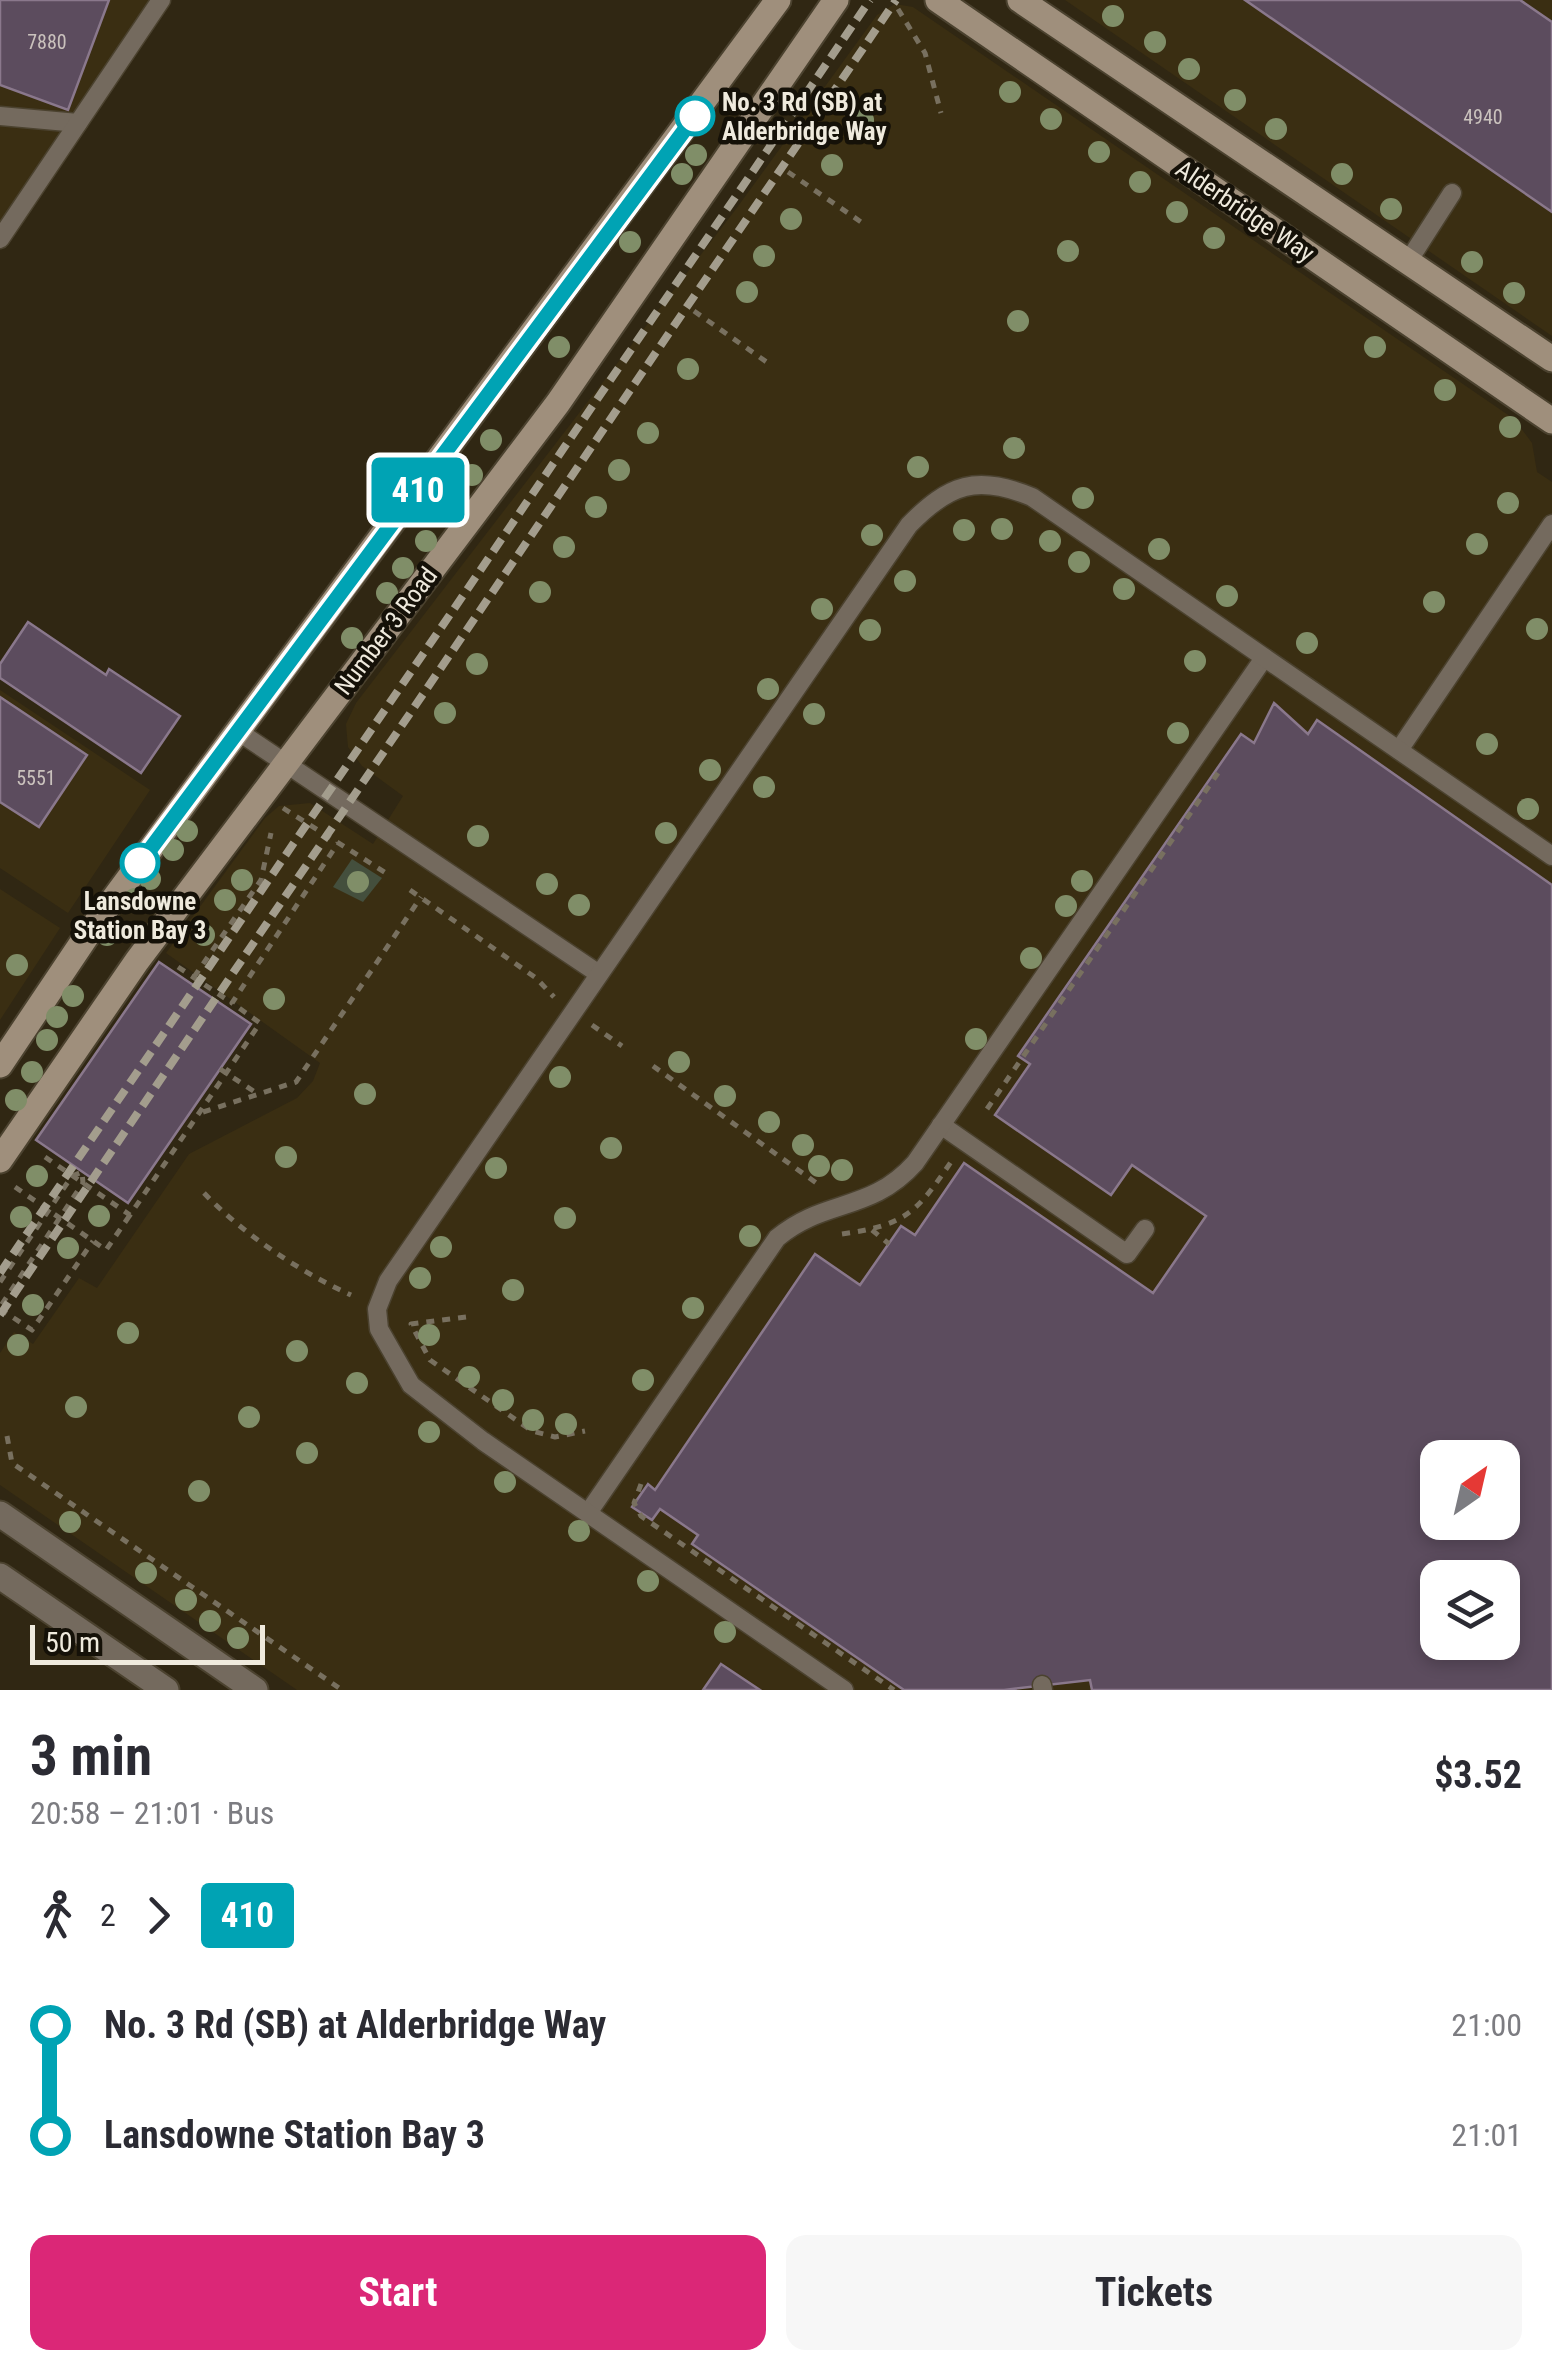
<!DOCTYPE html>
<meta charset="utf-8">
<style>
body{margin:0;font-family:"Roboto Condensed",sans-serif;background:#f7f7f7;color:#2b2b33;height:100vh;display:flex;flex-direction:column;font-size:38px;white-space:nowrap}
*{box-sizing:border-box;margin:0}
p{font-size:32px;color:#7c7c81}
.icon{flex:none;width:55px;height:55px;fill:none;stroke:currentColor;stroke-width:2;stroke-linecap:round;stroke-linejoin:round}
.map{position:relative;height:1690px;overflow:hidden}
.drawer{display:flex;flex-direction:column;background:#fff;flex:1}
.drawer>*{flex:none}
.badge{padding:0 20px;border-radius:8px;font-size:35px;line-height:65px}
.needle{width:65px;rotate:34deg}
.tools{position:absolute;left:1420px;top:1440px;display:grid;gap:20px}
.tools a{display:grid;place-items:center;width:100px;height:100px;border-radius:20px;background:#fff;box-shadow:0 5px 15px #0003;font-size:50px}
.scale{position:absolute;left:30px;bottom:25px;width:235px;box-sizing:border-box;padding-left:10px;border:5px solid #efeadd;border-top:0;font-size:28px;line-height:35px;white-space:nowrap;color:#efeadd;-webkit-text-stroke:8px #151108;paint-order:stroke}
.map>.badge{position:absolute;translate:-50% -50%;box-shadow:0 0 0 5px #fff}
.legs{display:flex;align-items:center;gap:15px;height:110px;padding:0 30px;font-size:32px}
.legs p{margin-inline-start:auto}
.head{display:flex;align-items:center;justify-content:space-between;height:170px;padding:0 30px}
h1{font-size:55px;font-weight:700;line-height:75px}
.primary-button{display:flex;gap:20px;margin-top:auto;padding:20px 30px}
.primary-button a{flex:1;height:115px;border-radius:20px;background:#db2777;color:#fff;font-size:40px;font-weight:700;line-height:115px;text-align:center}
.primary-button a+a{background:#f7f7f7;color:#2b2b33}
ul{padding:0 30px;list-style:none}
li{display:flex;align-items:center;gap:35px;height:110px;font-size:38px}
li i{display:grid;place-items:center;width:15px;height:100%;margin:0 12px;background:currentColor}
li i::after{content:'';width:25px;height:25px;margin:-12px;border:8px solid;border-radius:50%;background:#fff}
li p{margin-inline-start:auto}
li:first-child i{background:linear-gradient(#0000 50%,currentColor 0)}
li:last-child i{background:linear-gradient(currentColor 50%,#0000 0)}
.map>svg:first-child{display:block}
</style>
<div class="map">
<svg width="1552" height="1690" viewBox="0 0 1552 1690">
<rect width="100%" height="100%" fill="#302713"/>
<g fill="#3a2e12" fill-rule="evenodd">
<polygon points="0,0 161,0 0,239"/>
<polygon points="1065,0 1552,0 1552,336"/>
<path d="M895,4l18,3 601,412 18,24 5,29 15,10v1208h-1255l-297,-205v-132l14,-21 19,12 46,-66 18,10 92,-134 108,-56 16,-17 7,-18 -154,-110 99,-135 14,-12 31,-3 63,41 30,-48 -41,-30 -14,-19 -2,-23 10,-21 380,-494 141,-194zM1438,1458h64v64h-64zM1438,1578h64v64h-64z"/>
<polygon points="0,690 150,790 68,913 0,868"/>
<polygon points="0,889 60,928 0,1020"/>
</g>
<polygon fill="#444f3d" points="352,859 382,878 363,902 333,887"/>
<g fill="#5c4c5e" stroke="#8a788c" stroke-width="2.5" fill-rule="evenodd">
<polygon points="0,0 109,0 68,110 0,85"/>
<polygon points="1245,0 1520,0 1552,22 1552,212"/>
<polygon points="28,622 106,675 109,669 180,716 141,773 0,678 0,664"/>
<polygon points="0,697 87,755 39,827 0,802"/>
<path d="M1274,703l34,31 9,-14 235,165v805h-460l-2,-10 -86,10h-100l-212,-146 6,-9 -38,-26 -8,11 -20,-13 16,-23 7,6 160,-236 45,31 41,-59 14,9 49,-72 189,130 53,-77 -74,-51 -21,30 -116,-80 35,-51 -12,-8 223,-322 13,9zM1438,1458h64v64h-64zM1438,1578h64v64h-64z"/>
<polygon points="159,962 251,1024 128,1203 36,1140"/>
<polygon points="721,1664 760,1690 703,1690"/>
</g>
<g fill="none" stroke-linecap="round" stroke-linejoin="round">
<g stroke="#4b422f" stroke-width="21">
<g id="service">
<polyline points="0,116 78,123"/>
<polyline points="0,239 161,0"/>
<polyline points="1409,260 1452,193"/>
<polyline points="239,732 599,974"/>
<polyline points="1399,750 1552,524"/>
<polyline points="941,1125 1127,1254 1145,1229"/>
<path d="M588,1513l189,-275c48,-40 93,-25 138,-75l349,-505"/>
<polyline points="1042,1685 1043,1690"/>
<path d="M844,1690l-361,-249 -72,-56 -32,-56 -2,-20 11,-28 521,-756c40,-41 68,-51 123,-28l520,359"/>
</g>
</g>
<g stroke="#4b422f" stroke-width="29">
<g id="tertiary">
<polyline points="0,1514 255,1690"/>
<polyline points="0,1576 166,1690"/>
</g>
</g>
<g stroke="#4b422f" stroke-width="29">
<g id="secondary">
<polyline points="938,0 1552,421"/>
<polyline points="1020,0 1552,359"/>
<polyline points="0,1065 90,931 778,0"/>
<polyline points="0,1160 137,961 558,403 836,0"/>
</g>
</g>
<g stroke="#78705f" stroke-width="5" stroke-dasharray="8 8" stroke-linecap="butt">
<polyline points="898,9 925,53 941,113"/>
<polyline points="788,172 864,224"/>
<polyline points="694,311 768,363"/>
<polyline points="283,808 386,873"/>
<polyline points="410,890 536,978 554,997"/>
<polyline points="178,967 232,1003"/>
<polyline points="194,977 261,880 271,833"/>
<polyline points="592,1025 622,1046"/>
<polyline points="653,1066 822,1187"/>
<polyline points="220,1069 258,1094"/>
<polyline points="987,1109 1218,773"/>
<polyline points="203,1112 296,1082 421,897"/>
<polyline points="45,1157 130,1215 260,1023 232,1003 338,843"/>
<polyline points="15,1187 106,1250 130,1215"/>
<path d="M204,1193c39,41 96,79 147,102"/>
<polyline points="872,1230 889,1244"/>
<path d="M842,1234c64,-9 74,-21 109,-72"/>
<polyline points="0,1282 72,1176 82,1172 83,1183 0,1307"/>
<polyline points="0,1309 32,1330 93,1241"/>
<polyline points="466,1317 411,1324 430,1360 532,1431 555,1437 585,1431"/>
<polyline points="7,1436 12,1463 342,1690"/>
<polyline points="641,1484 634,1503 641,1516 894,1690"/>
</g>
<use href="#service" stroke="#746a5e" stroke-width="18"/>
<use href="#tertiary" stroke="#746a5e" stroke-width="25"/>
<use href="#secondary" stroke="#9f8f7c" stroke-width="25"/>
<g stroke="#a39d8d" stroke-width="8" stroke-dasharray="15 8" stroke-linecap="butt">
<polyline points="0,1273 870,0"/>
<polyline points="0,1315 896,0"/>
</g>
</g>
<g fill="#808e68">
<circle cx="1113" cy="16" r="11"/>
<circle cx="1155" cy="42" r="11"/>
<circle cx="1189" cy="69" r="11"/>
<circle cx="1010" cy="92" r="11"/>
<circle cx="1235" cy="100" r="11"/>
<circle cx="1051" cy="119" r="11"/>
<circle cx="863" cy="120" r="11"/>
<circle cx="1276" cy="129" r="11"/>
<circle cx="1099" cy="152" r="11"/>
<circle cx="696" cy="155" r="11"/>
<circle cx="832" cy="165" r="11"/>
<circle cx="682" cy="174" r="11"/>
<circle cx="1342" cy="174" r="11"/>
<circle cx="1140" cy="182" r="11"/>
<circle cx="1391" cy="209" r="11"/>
<circle cx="1177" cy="212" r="11"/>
<circle cx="791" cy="219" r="11"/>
<circle cx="1214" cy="238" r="11"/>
<circle cx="630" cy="242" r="11"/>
<circle cx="1068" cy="251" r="11"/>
<circle cx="764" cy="256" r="11"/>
<circle cx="1472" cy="262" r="11"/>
<circle cx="747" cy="292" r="11"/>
<circle cx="1514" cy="293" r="11"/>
<circle cx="1018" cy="321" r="11"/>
<circle cx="559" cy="347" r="11"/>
<circle cx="1375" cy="347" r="11"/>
<circle cx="688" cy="369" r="11"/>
<circle cx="1445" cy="390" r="11"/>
<circle cx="1510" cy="427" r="11"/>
<circle cx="648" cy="433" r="11"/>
<circle cx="491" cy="440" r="11"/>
<circle cx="1014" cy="448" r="11"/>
<circle cx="918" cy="467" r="11"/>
<circle cx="619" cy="470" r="11"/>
<circle cx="472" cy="475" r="11"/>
<circle cx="1083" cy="498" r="11"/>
<circle cx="455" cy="500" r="11"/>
<circle cx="1508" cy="503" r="11"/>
<circle cx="596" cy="507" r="11"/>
<circle cx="1002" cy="529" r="11"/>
<circle cx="964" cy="530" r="11"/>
<circle cx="872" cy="535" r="11"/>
<circle cx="426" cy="541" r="11"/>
<circle cx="1050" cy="541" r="11"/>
<circle cx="1477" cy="544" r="11"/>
<circle cx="564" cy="547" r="11"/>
<circle cx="1159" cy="549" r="11"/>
<circle cx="1079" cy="562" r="11"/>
<circle cx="403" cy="568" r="11"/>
<circle cx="905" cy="581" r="11"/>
<circle cx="1124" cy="589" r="11"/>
<circle cx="540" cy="592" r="11"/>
<circle cx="387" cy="593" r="11"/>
<circle cx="1227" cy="596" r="11"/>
<circle cx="1434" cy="602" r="11"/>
<circle cx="822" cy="609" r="11"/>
<circle cx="1537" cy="629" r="11"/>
<circle cx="870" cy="630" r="11"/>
<circle cx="352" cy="638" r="11"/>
<circle cx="1307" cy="643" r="11"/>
<circle cx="1195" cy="661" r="11"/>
<circle cx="477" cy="664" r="11"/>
<circle cx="768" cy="689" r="11"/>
<circle cx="445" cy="713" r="11"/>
<circle cx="814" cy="714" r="11"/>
<circle cx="1178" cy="733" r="11"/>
<circle cx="1487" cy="744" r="11"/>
<circle cx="710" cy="770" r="11"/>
<circle cx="764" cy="787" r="11"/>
<circle cx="1528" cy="809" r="11"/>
<circle cx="187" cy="831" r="11"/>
<circle cx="666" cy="833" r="11"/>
<circle cx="478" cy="836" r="11"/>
<circle cx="173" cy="850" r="11"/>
<circle cx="150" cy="879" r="11"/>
<circle cx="242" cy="880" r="11"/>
<circle cx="1082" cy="881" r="11"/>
<circle cx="358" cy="882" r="11"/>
<circle cx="547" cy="884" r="11"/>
<circle cx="135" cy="899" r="11"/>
<circle cx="225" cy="900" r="11"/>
<circle cx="579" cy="905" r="11"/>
<circle cx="1066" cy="906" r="11"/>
<circle cx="107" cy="935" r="11"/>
<circle cx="204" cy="935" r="11"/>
<circle cx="1031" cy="958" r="11"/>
<circle cx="17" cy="965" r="11"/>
<circle cx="73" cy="996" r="11"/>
<circle cx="274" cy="999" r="11"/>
<circle cx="57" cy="1017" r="11"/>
<circle cx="976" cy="1039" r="11"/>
<circle cx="47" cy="1040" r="11"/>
<circle cx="679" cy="1062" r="11"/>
<circle cx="32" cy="1072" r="11"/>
<circle cx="560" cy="1077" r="11"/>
<circle cx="365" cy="1094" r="11"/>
<circle cx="725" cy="1096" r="11"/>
<circle cx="16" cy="1100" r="11"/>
<circle cx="769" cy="1122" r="11"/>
<circle cx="803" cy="1145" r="11"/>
<circle cx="611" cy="1148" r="11"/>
<circle cx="286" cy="1157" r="11"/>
<circle cx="819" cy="1166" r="11"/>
<circle cx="496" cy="1168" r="11"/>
<circle cx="842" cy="1170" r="11"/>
<circle cx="37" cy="1176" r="11"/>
<circle cx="99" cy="1216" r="11"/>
<circle cx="21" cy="1217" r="11"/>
<circle cx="565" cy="1218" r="11"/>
<circle cx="750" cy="1236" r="11"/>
<circle cx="441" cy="1247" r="11"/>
<circle cx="68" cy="1248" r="11"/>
<circle cx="420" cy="1278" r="11"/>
<circle cx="513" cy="1290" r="11"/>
<circle cx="33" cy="1305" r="11"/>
<circle cx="693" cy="1308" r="11"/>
<circle cx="128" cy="1333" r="11"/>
<circle cx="429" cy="1335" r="11"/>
<circle cx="18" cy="1345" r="11"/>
<circle cx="297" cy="1351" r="11"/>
<circle cx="469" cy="1377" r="11"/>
<circle cx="643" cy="1380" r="11"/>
<circle cx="357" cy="1383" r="11"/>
<circle cx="503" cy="1400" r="11"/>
<circle cx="76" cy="1407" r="11"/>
<circle cx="249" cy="1417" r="11"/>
<circle cx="533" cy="1420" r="11"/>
<circle cx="566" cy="1424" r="11"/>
<circle cx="429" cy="1432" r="11"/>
<circle cx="307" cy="1453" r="11"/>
<circle cx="505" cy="1482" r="11"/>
<circle cx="199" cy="1491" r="11"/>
<circle cx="70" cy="1522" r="11"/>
<circle cx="579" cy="1531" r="11"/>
<circle cx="146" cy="1573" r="11"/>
<circle cx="648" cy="1581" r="11"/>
<circle cx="186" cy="1600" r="11"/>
<circle cx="210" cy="1621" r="11"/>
<circle cx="725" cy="1632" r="11"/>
<circle cx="238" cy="1638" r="11"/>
</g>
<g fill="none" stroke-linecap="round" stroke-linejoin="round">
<g stroke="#fff" stroke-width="22">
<polyline id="line-1" points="140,863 695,116"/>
</g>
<use href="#line-1" stroke="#00a3b4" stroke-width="15"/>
</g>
<g fill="#fff" stroke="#00a3b4" stroke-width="5">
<circle cx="695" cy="116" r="18"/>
<circle cx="140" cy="863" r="18"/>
</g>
<g text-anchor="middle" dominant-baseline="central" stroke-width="9" stroke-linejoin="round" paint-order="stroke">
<g font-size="20" fill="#cac2bd">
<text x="47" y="42">7880</text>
<text x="1483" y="117">4940</text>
<text x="36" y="778">5551</text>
</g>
<g font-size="25" font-weight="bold" fill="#efeadd" stroke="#151108" text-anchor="start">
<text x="722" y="102">No. 3 Rd (SB) at<tspan x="722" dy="29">Alderbridge Way</tspan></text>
<text x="140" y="901" text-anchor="middle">Lansdowne<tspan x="140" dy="29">Station Bay 3</tspan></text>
</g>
<g font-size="25" fill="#efeadd" stroke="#151108">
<text transform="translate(1245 211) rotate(34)">Alderbridge Way</text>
<text transform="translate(386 631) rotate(-53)">Number 3 Road</text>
</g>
</g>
</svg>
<div class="tools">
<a><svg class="needle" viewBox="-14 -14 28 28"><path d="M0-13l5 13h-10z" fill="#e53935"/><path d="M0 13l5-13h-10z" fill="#7c7c81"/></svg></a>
<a><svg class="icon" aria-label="layers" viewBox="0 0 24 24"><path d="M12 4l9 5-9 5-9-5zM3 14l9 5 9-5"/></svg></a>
</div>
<div class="scale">50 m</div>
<b class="badge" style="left:418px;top:490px;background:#00a3b4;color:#fff">410</b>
</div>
<section class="drawer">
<div class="head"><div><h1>3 min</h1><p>20:58 – 21:01 · Bus</p></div><b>$3.52</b></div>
<div class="legs"><svg class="icon" aria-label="walk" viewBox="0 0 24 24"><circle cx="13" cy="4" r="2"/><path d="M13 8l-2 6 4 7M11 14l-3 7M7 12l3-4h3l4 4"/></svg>2<svg class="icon" aria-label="forward" viewBox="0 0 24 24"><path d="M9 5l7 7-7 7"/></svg><b class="badge" style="background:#00a3b4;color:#fff">410</b></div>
<ul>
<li><i style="color:#00a3b4"></i><b>No. 3 Rd (SB) at Alderbridge Way</b><p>21:00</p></li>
<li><i style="color:#00a3b4"></i><b>Lansdowne Station Bay 3</b><p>21:01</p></li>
</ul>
<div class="primary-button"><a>Start</a><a>Tickets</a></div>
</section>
